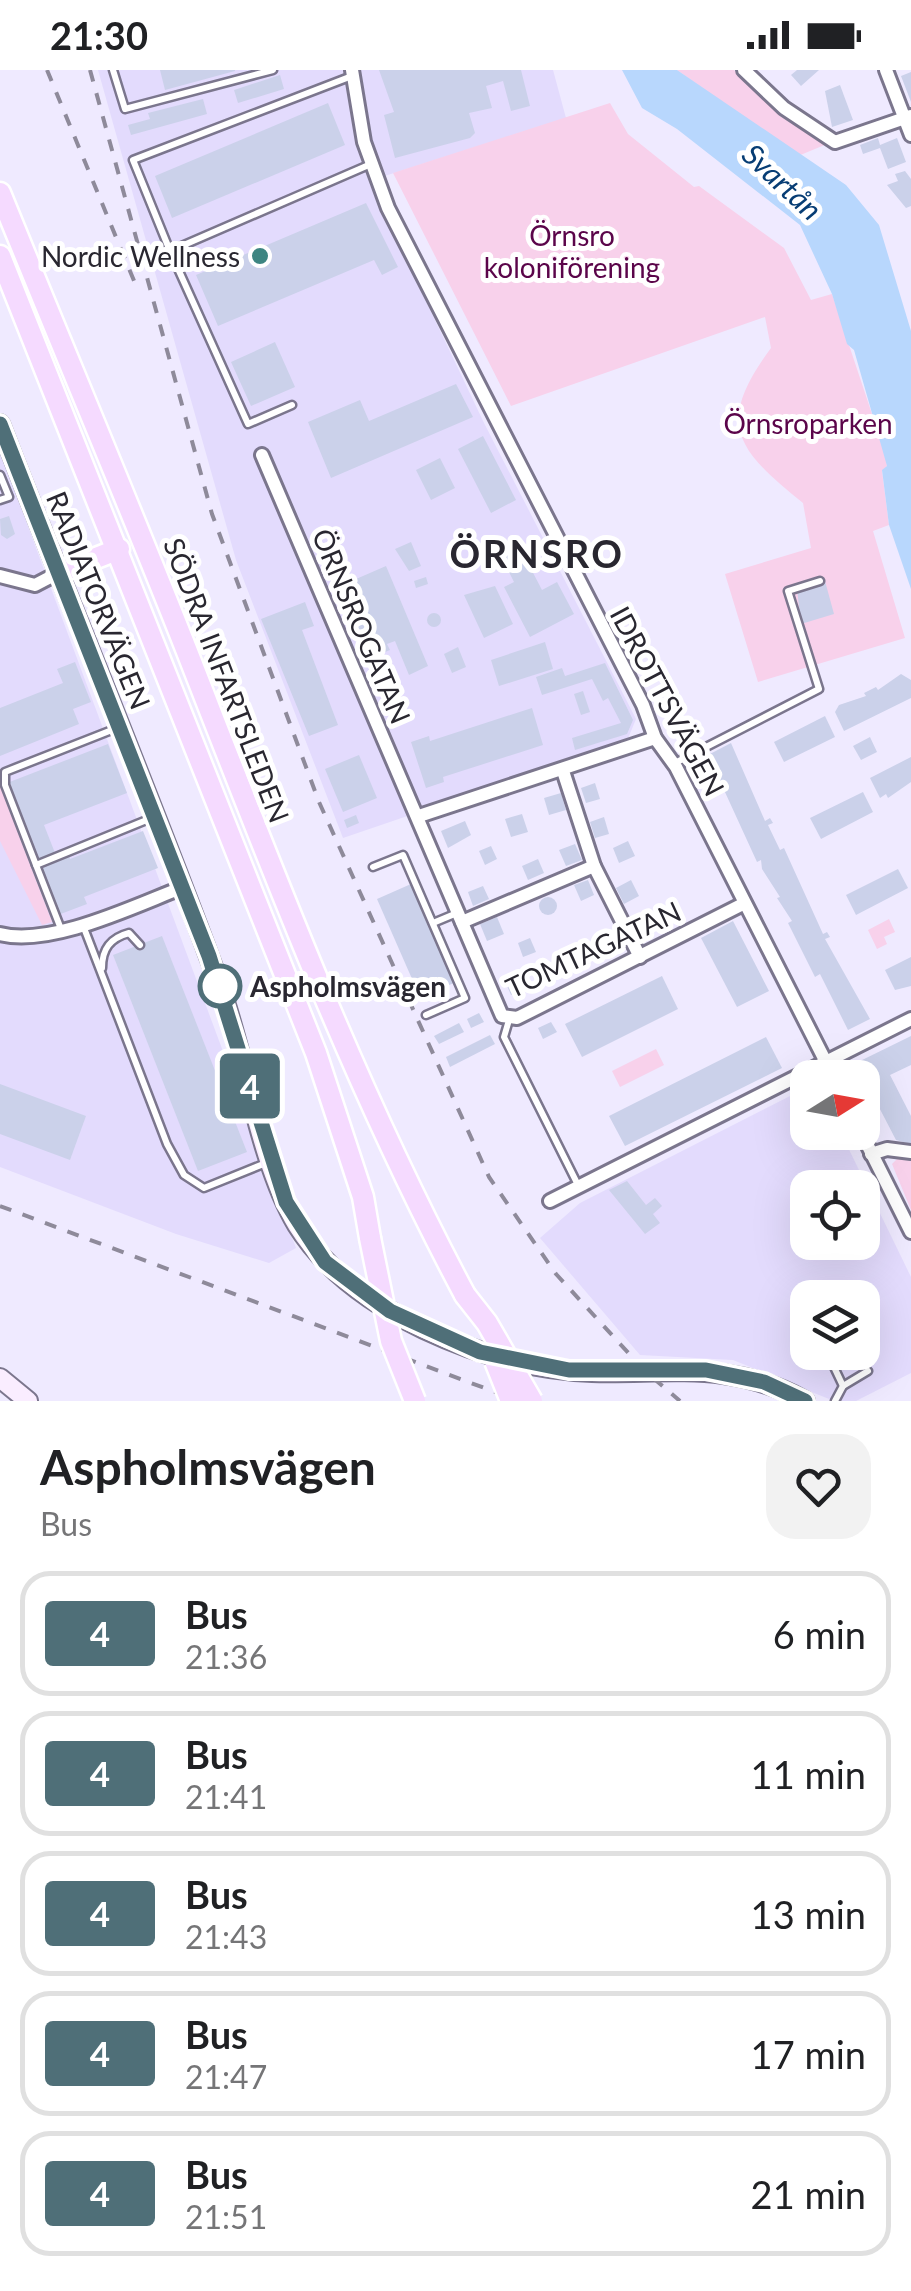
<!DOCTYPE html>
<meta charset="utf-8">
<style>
body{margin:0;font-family:Lato,sans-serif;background:#f2f2f2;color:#202124;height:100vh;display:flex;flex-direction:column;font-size:38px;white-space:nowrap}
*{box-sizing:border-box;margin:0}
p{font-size:32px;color:#757577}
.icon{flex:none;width:55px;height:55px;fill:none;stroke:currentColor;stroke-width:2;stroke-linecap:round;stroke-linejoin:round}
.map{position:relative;height:1331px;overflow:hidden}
.sheet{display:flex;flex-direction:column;background:#fff;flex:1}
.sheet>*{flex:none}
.badge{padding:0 20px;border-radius:8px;font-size:35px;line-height:65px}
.needle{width:65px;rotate:79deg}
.fabs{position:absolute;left:790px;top:990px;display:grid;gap:20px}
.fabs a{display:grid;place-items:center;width:90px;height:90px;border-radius:20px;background:#fff;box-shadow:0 10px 40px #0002;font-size:50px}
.map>.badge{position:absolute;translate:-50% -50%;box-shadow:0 0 0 5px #fff}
.round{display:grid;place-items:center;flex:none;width:105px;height:105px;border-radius:30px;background:#f2f2f2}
.headline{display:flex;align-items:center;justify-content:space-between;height:170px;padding:0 40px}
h1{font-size:48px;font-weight:700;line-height:75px}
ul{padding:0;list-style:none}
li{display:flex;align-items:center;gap:30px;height:125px;margin:0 20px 15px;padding:0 20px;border:5px solid #e0e0e0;border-radius:30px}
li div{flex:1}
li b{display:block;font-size:38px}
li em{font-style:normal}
li .badge{min-width:110px;font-weight:700;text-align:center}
.status{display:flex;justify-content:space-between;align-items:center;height:70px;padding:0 50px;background:#fff;direction:ltr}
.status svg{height:28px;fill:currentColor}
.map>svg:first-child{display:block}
</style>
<div class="status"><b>21:30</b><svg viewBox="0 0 49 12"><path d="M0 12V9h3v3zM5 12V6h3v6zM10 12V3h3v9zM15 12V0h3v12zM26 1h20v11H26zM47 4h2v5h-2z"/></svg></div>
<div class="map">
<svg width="911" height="1331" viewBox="0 0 911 1331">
<rect width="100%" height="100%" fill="#efeaff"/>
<g fill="#e3dbfd" fill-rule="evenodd">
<polygon points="98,0 553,0 566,48 369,111 484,353 636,649 627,671 343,768 236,490"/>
<polygon points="0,381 296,1178 269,1193 176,1164 0,1097"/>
<path d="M798,1022l9,2 1,38 33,1 70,144v96l-55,28h-22l-101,-41 -93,-5 -100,-117 40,-35zM808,1118h54v54h-54zM808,1228h54v54h-54z"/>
</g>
<g fill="#f8d1eb">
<polygon points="677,0 734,0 780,46 827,74 798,86"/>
<path d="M610,33l18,31 66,53 5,-1 85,62 27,52 21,-6 53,159 2,13 -5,5 7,54 -16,6 32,107 -147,44 -33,-108 86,-26 -8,-45c-67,-54 -88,-79 -32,-155l-6,-31 -254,89 -118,-233z"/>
<polygon points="0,716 52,852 42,855 0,771"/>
<polygon points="889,849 895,862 884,867 887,874 877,879 868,860"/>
<polygon points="656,979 664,995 620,1017 612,1001"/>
<polygon points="899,1087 911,1091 911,1140 892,1094"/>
</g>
<polygon fill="#b8d7fd" points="622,0 677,0 846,115 879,155 911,261 911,519 889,455 882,400 887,396 854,280 847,274 832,224 800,155 677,59 642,38"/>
<g fill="#cbd1ea">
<polygon points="160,0 235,0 235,1 165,20"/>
<polygon points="379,0 521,0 530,36 511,41 503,11 486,16 492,38 469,43 475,63 470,68 395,88 384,45 394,42"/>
<polygon points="797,0 819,0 801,16 791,5"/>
<polygon points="911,2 911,32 901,6"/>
<polygon points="280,5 284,19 238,33 234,20"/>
<polygon points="840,15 853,50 832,57 825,21"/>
<polygon points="203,29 207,44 131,65 128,55 150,49 148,43"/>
<polygon points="328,33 345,75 172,148 155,106"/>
<polygon points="878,68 880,75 897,68 906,92 888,99 880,78 863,84 860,75"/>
<polygon points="905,101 911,109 911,136 906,138 887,115 898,111 895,104"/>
<polygon points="366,133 398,197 382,205 374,190 218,256 196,205"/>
<polygon points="275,272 295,317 251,336 231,292"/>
<polygon points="456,314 473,347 331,408 308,352 360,330 369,351"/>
<polygon points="483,366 516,430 491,443 458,379"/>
<polygon points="440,388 455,418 431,430 416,400"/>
<polygon points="9,446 15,464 7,469 1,465 0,449"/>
<polygon points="411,472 421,496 409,501 395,479"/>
<polygon points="518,474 542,520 557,512 574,544 530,567 504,517 514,512 500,484"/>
<polygon points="386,496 428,596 409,605 395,571 387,574 390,580 371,588 340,516"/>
<polygon points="426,507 428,514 416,518 414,511"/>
<polygon points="825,511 834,544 801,554 797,519"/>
<polygon points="495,516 513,554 484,568 464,525"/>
<polygon points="305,532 314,556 302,560 338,655 309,666 261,549"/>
<circle cx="434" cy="550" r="7"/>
<polygon points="545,572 553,599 499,616 491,590"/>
<polygon points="458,577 466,597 452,603 444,584"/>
<polygon points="75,592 91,632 73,639 79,654 0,686 0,638 63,613 57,599"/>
<polygon points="605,593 633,650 627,664 575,680 572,668 621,653 608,628 603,631 592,609 542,625 536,607 562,598 565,606"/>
<polygon points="901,604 911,610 911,628 844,661 835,642 839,635 866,626 864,623 876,617 878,620"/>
<polygon points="583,621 590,642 581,645 574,624"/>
<polygon points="532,638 543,675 443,707 444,712 426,718 411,672 429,666 430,671"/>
<polygon points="825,646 835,667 784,692 774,672"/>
<polygon points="870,667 877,682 861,690 853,676"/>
<polygon points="731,673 765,751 770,748 773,753 768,755 780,780 784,778 823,864 827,862 830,867 825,869 870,949 848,960 820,904 815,907 788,853 792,851 777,828 780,827 762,799 761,790 757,792 708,685"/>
<polygon points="108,674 127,723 44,755 55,783 36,790 7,713"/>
<polygon points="359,685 377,728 343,742 325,699"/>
<polygon points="911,687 911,712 888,728 886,724 880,728 870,708"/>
<polygon points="595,713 600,729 586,733 581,718"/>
<polygon points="863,722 873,742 821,769 810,748"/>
<polygon points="561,723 566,740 549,745 544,728"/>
<polygon points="522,744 528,762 511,767 505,749"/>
<polygon points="356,745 359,753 347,758 344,750"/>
<polygon points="604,747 609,764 595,768 590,752"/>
<polygon points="465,751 471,765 448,778 441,761"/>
<polygon points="143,761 158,798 84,827 87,834 58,845 40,800 58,788 69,784 70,789"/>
<polygon points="628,771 635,786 619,793 613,778"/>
<polygon points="575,774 582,790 566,796 559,780"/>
<polygon points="491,776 497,789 485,795 479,781"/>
<polygon points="538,789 544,803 528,810 522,796"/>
<polygon points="898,799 908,818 856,845 846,825"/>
<polygon points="588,810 594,825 581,831 574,815"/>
<polygon points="631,810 639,826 624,834 616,818"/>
<polygon points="411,814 454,913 420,927 377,829"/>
<polygon points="483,816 489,829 473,836 468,822"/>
<circle cx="548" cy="836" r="9"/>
<polygon points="646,840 654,856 638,864 631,848"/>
<polygon points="497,847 504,864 487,871 480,854"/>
<polygon points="733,851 769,921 737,937 701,868"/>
<polygon points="615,859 622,872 607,880 600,867"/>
<polygon points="162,866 247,1082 198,1101 113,885"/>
<polygon points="530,868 536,882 523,887 518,873"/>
<polygon points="578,879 584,891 569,899 563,886"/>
<polygon points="911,887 911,916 895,920 885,900"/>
<polygon points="521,904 527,918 511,925 505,911"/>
<polygon points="662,906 678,939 582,987 565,954"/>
<polygon points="479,943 484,952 471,958 467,949"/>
<polygon points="551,952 557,962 543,969 538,958"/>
<polygon points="459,953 464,962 439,974 434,966"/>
<polygon points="490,965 495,974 450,997 446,987"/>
<polygon points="911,966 911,995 890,1005 911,1046 911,1074 896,1070 856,993"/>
<polygon points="766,967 782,998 625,1076 609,1046"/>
<polygon points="0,1014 86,1046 70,1090 0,1064"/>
<polygon points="627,1111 646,1135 655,1128 662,1136 653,1144 660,1153 645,1164 609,1120"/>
</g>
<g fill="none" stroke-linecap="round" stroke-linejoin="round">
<g stroke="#7b768d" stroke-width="11">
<g id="lane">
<polyline points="113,0 125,39 273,0"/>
<polyline points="352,6 133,90 170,181 371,94"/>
<polyline points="170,181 248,354 292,335"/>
<polyline points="0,405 9,427 0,430"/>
<polyline points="675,693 819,619 788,521 820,511"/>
<polyline points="36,795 5,715 5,702 117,658"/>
<polyline points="373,797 403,785 465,928 426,945"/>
<polyline points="433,853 457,843"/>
<polyline points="84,858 167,1074 184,1105 204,1118 266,1093"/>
<polyline points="61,859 36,795 154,747"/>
<path d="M102,898c0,-19 8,-30 27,-35l11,12"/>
<polyline points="509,950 504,967 578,1115"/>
<polyline points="834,1297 843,1316"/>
<polyline points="835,1331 843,1316 868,1301"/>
</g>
</g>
<g stroke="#7b768d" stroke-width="18">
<g id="street">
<polyline points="352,0 364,72 388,138 643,635 655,668 676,697 834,1008"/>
<polyline points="744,0 784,38 835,72 911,46"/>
<polyline points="886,0 911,65"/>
<polyline points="262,385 502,946 517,948 743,834"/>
<polyline points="0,506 35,515 58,503"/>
<polyline points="563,701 594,796 640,887"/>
<polyline points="419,746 655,668"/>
<polyline points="462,852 594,796"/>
<path d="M0,864c50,13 134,-28 181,-46"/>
<polyline points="861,1062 911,1162"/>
<polyline points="871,1084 887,1079 911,1082"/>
<polyline points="550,1131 911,949"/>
</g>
</g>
<g stroke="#7b768d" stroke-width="22">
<g id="secondary">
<path d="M0,354c72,186 150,370 218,557 27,73 41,180 79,244 30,48 77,80 127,104 53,25 109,41 168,43 79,2 139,-12 213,29"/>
<polyline points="0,1308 28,1331"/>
</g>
</g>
<g stroke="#fff" stroke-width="25">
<g id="primary">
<path d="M0,123c62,153 126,304 186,456 86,220 168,438 279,646"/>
<polyline points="0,186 316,983 363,1127 370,1168"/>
<polyline points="58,503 119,479"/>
</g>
</g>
<use href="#lane" stroke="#fff" stroke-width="6"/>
<use href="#street" stroke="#fff" stroke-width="12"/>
<use href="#secondary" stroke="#faedff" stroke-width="18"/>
<use href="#primary" stroke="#f5daff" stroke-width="20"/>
<g stroke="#8e8a9a" stroke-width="4" stroke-dasharray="12 12" stroke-linecap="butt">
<polyline points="47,0 137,218"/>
<polyline points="90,0 212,444 319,732 489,1107 556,1204 644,1300 680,1331"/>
<polyline points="0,1136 519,1331"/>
</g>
<g stroke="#fff" stroke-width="25" stroke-linecap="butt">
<g id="primary-bridge">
<polyline points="370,1168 391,1271 415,1331"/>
<polyline points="465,1225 487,1253 532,1331"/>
<polyline points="495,1291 511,1331"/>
</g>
</g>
<use href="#primary-bridge" stroke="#f5daff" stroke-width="20"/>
</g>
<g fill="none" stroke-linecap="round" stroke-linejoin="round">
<g stroke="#fff" stroke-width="22">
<polyline id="line" points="0,354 209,886 286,1132 325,1192 390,1241 480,1282 569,1300 706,1300 764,1312 805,1331"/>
</g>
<use href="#line" stroke="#4f6f78" stroke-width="15"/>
</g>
<circle fill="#3d8581" stroke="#fff" stroke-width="4" cx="260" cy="186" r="10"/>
<circle fill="#fff" stroke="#4f6f78" stroke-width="5" cx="220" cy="916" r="20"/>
<g text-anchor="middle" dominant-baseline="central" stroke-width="10" stroke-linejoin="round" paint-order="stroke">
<g font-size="28" fill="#5b054a" stroke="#fff">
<text x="572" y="165">Örnsro<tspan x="572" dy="32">koloniförening</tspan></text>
<text x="808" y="353">Örnsroparken</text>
</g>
<g font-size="28" fill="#292730" stroke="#fff" text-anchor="end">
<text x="240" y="186">Nordic Wellness</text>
</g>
<g font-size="28" fill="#292730" stroke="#fff">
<text transform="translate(99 530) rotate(68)">RADIATORVÄGEN</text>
<text transform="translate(362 556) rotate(67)">ÖRNSROGATAN</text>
<text transform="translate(227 610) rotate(69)">SÖDRA INFARTSLEDEN</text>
<text transform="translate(668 631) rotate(62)">IDROTTSVÄGEN</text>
<text transform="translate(593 879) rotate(-25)">TOMTAGATAN</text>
</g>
<g font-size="28" font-weight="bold" fill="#292730" stroke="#fff" text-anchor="start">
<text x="250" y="916">Aspholmsvägen</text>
</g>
<g font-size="30" font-style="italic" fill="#073d74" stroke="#fff">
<text transform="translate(783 111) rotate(43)">Svartån</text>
</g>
<g font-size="38" font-weight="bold" letter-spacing="2.5" fill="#292730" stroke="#fff">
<text x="537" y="483">ÖRNSRO</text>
</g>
</g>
</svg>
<div class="fabs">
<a><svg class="needle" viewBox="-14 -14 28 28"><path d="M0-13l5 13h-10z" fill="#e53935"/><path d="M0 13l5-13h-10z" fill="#757577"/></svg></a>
<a><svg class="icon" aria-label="locate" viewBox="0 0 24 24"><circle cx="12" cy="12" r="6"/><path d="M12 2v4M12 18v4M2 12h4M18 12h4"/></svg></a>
<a><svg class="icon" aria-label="layers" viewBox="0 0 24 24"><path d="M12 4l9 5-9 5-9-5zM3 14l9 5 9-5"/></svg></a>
</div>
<b class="badge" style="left:250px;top:1016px;background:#4f6f78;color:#fff">4</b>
</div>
<section class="sheet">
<div class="headline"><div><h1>Aspholmsvägen</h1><p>Bus</p></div><a class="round"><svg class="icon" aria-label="heart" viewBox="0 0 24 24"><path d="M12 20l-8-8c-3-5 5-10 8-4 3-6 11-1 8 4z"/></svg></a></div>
<ul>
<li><span class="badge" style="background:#4f6f78;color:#fff">4</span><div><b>Bus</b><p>21:36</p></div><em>6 min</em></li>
<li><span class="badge" style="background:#4f6f78;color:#fff">4</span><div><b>Bus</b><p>21:41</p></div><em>11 min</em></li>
<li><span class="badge" style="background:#4f6f78;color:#fff">4</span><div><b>Bus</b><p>21:43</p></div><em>13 min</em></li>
<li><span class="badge" style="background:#4f6f78;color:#fff">4</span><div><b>Bus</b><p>21:47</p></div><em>17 min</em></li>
<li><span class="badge" style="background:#4f6f78;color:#fff">4</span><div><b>Bus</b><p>21:51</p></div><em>21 min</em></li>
</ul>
</section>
